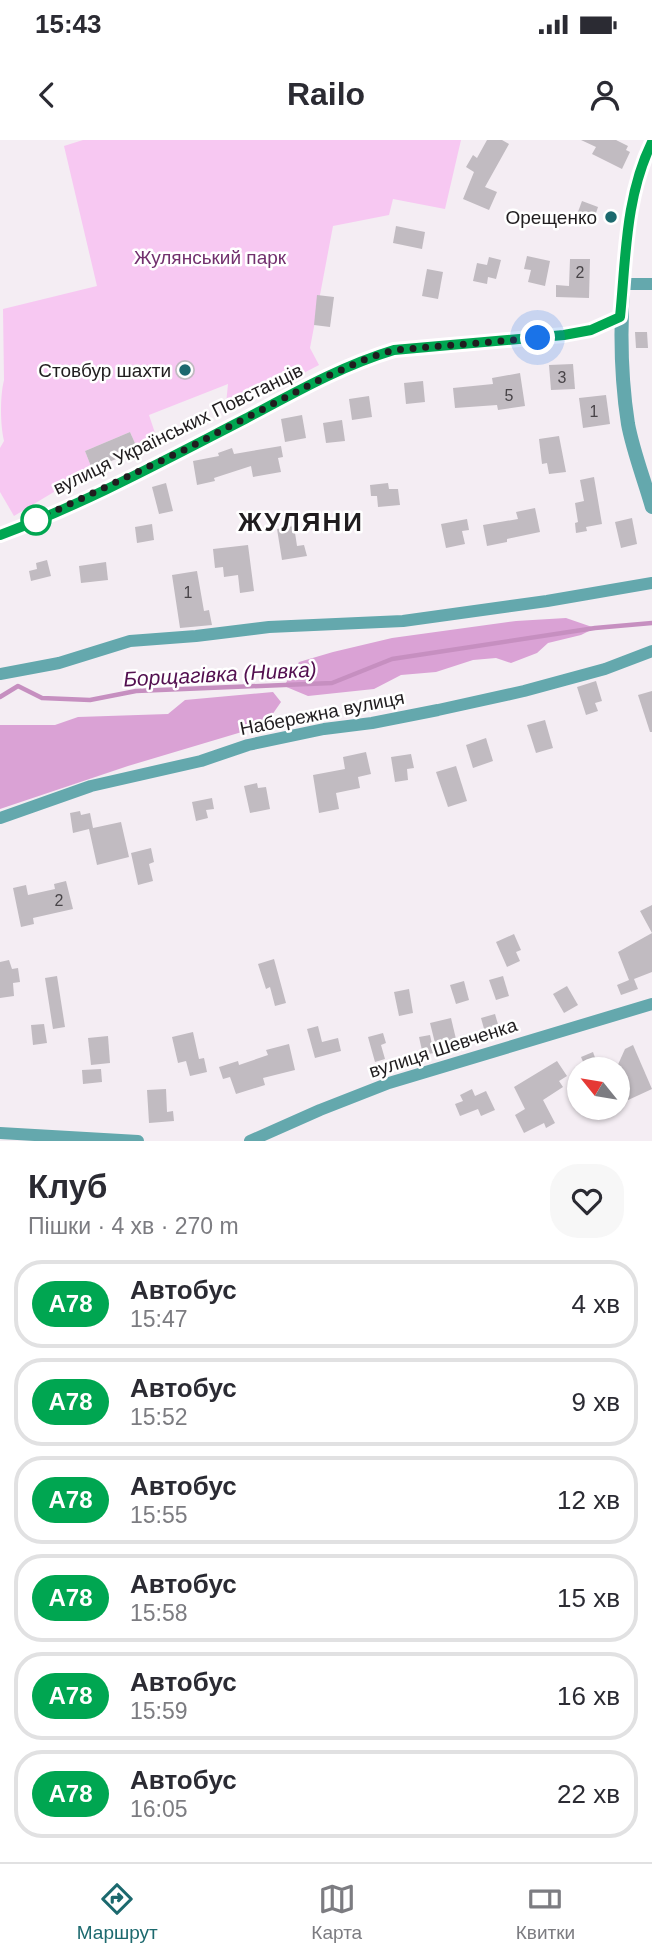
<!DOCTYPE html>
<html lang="uk">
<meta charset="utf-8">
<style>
body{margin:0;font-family:Helvetica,sans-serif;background:#f7f7f7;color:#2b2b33;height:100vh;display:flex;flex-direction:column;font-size:26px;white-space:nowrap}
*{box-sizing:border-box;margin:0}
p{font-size:23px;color:#7c7c81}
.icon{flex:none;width:38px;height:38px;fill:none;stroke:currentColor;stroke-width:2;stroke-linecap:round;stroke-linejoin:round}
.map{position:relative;height:1001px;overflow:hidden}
.side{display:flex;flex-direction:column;background:#fff;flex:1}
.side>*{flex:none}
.badge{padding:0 14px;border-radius:23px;font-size:24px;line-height:46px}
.needle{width:46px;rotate:300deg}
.controls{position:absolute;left:567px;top:917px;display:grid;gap:14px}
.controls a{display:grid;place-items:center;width:63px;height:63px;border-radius:50%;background:#fff;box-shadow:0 2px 5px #0004;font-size:35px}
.you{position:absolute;width:35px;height:35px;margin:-18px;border:5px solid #fff;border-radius:50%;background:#1a73e8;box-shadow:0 0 0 10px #1a73e833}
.map>.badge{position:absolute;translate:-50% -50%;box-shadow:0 0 0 4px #fff}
.round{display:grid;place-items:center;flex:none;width:74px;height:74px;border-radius:28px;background:#f7f7f7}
.head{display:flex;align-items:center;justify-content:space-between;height:119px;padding:0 28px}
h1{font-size:33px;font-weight:800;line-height:52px}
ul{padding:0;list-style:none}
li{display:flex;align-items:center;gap:21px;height:88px;margin:0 14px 10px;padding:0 14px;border:4px solid #e1e1e2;border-radius:28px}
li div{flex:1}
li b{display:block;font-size:26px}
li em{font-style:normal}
li .badge{min-width:77px;font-weight:700;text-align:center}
.status{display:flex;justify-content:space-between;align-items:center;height:49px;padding:0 35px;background:#fff;direction:ltr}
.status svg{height:19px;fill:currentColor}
header{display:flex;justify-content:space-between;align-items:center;height:91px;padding:0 28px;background:#fff;font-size:32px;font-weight:800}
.menu{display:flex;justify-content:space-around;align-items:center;height:98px;border-top:2px solid #e1e1e2;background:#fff;font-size:19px;color:#7c7c81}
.menu a{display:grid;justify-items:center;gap:4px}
.menu .current{color:#1c696e}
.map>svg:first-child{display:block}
</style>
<div class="status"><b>15:43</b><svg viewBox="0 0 49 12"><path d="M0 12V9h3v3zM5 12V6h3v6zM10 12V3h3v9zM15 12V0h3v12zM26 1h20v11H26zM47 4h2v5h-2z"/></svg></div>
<header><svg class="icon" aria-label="back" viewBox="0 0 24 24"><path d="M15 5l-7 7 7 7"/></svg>Railo<svg class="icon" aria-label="person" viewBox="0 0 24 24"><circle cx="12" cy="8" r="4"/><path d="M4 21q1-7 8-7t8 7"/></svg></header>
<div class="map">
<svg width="652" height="1001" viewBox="0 0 652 1001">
<rect width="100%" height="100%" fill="#f4edf3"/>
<path fill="#f7c8f2" d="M83,0h378l-16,69 -52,-10 -4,16 -56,11 -23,122 9,17 -94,49 3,-30 -79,31 8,24 -19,11 -8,-18 -45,19 7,18 -78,47 -14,-24v-44l4,-7c-4,-17 -4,-45 0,-61l-1,-71 94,-23 -33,-140z"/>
<g fill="#daa2d5">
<polygon points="566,478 595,488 581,495 548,503 537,513 511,523 496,518 473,520 436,532 401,535 374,549 308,556 284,546 299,522 333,512 392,498 516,481"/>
<polygon points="273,552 281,562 265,585 128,626 0,669 0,585 55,585 78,577 168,574 185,560"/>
</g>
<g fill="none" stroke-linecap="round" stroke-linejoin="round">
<polyline stroke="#c68fc0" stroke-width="4.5" points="0,557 18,546 42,558 90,560 136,551 332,543 392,519 595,488 652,483"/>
</g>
<g fill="#c1bbc1">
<polygon points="487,0 502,0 509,4 485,47 497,52 489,70 463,59 474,32 466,27 473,15 477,18"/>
<polygon points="581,0 616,0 628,6 626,10 630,12 622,29 592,14 596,7"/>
<polygon points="582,61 598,67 592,85 575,80"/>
<polygon points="396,86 425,92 422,109 393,103"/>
<polygon points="527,116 550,121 545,146 528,142 531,130 524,129"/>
<polygon points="489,117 501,120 496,139 488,137 487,144 473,141 477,123 487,125"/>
<polygon points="570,119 590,119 589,158 556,157 556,145 569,146"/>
<polygon points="427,129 443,132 438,159 422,156"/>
<polygon points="317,155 334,157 330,187 314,185"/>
<polygon points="635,192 647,192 648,208 636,208"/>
<circle cx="185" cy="230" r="10"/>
<polygon points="573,224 575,249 551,250 549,225"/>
<polygon points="520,233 525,266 498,270 497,265 455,268 453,248 493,244 492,238"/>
<polygon points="423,241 425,262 406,264 404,243"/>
<polygon points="606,255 610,284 583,288 579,258"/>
<polygon points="369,256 372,277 352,280 349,259"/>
<polygon points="302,275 306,298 285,302 281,279"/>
<polygon points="342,280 345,301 326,303 323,283"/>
<polygon points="130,292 138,310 92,329 85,311"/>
<polygon points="559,296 566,332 549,334 547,323 542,324 539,299"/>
<polygon points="281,306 283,317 278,318 281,332 253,337 251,326 214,338 215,341 197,345 193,321 219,316 218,313 232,308 234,314"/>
<polygon points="594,337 602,384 586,387 587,391 576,393 575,383 578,382 575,363 584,361 580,340"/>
<polygon points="166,343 173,371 159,374 152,347"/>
<polygon points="388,343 389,349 398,349 400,365 378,367 377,356 371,356 370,345"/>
<polygon points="535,368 540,392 507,399 507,402 487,406 483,385 518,379 516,372"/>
<polygon points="632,378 637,404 621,408 615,382"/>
<polygon points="467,379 469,390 462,391 465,404 446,408 441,384"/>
<polygon points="152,384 154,400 137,403 135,387"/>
<polygon points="294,386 297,406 304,405 307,416 282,420 277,389"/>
<polygon points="248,405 254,451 240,453 238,435 224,437 223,427 215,428 213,409"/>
<polygon points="47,420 51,436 31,441 29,431 37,429 36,423"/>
<polygon points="106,422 108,440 81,443 79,426"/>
<polygon points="197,431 204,471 209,470 212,485 180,488 172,435"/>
<polygon points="596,541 602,561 595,563 598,571 586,575 577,547"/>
<polygon points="652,551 652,592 650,592 638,555"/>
<polygon points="545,580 553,608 536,613 527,585"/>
<polygon points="486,598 493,621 473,628 466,605"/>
<polygon points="366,612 371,634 358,637 360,648 336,653 339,669 319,673 313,635 345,629 343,617"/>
<polygon points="411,614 414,628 407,629 408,640 395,642 391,617"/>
<polygon points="456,626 467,661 448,667 436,632"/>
<polygon points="257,643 258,648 266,647 270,669 250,673 244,646"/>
<polygon points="212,658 214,669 206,670 208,678 196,681 192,662"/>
<polygon points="80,671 81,675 90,673 93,688 121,682 129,717 97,725 89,689 73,693 70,673"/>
<polygon points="151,708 154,722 149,724 153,741 138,745 131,713"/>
<polygon points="66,741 73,769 33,778 34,784 21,787 13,748 26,745 28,755 55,749 54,744"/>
<polygon points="652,765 652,832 634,839 638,849 621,855 617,845 629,840 618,812 652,793 640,771"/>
<polygon points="514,794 521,810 516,812 520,821 507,827 496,802"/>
<polygon points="274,819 286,863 275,866 270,847 266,849 258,824"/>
<polygon points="9,820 12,829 18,828 20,842 13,843 14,856 0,858 0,822"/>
<polygon points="57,836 65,887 53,889 45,838"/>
<polygon points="503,836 509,856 496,860 489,840"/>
<polygon points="464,841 469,860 456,864 450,845"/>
<polygon points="567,846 578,865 564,873 553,854"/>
<polygon points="409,849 413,873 399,876 394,852"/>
<polygon points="495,874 500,891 486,896 481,878"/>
<polygon points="451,878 456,899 435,903 430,883"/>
<polygon points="44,884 47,903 33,905 31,885"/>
<polygon points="318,886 322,902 338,898 341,911 315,918 307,889"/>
<polygon points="193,892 199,919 204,918 207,932 190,936 186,921 178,923 172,897"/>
<polygon points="383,893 386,903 381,905 385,919 375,922 368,897"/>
<polygon points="430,895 434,913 423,915 419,897"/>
<polygon points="108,896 110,923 91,925 88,898"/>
<polygon points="289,904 295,930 263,938 265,945 236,954 230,937 223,939 219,927 238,921 239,925 268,915 266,910"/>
<polygon points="633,905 652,949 626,961 618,941 616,929 625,909"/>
<polygon points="593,912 599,929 586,929 581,917"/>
<polygon points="557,921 567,936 559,941 563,947 543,960 555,983 546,988 544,983 524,993 515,975 525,969 514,947"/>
<polygon points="101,929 102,942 83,944 82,930"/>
<polygon points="166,949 167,972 173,971 174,981 149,983 147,950"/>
<polygon points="472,949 475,956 486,951 495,970 481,976 478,969 460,976 455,964 463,961 460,955"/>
</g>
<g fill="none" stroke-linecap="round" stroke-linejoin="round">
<g stroke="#64a8ad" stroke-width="12">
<polyline points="623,144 652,144"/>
<polyline points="0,534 59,523 130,501 196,496 269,487 403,481 547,461 652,443"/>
<polyline points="0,678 91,646 201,621 248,605 324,589 372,583 438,570 524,551 605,529 652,511"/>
<polyline points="0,993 138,1001"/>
<polyline points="250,1001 320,970 389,943 652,864"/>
</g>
<g stroke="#64a8ad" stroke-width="14">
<path d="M652,2c-20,41 -25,86 -28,131 -4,51 -4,100 4,151 5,27 16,55 24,83"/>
<path d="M0,395c84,-31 164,-74 243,-115 49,-26 98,-54 151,-70l170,-15 27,-5 29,-13"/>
</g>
</g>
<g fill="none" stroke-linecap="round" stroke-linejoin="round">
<g stroke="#fff" stroke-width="16">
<path id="line" d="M0,395c84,-31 165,-75 245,-116 49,-26 96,-53 149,-69l170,-15 27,-5 29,-13c6,-59 5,-120 32,-175"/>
</g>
<use href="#line" stroke="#00a651" stroke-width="10"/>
<polyline stroke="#201d1f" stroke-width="7" stroke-dasharray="0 12.6" points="36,380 188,308 321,239 368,218 394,210 538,198"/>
</g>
<g fill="#1c696e" stroke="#fff" stroke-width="2.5">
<circle cx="611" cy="77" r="7"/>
<circle cx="185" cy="230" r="7"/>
</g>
<circle fill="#fff" stroke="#00a651" stroke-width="3.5" cx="36" cy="380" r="14"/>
<g text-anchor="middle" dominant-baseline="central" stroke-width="5" stroke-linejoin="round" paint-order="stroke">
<g font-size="16" fill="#484448">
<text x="580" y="132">2</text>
<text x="562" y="237">3</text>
<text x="509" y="255">5</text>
<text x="594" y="271">1</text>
<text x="188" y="452">1</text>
<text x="59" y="760">2</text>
</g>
<g font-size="19" fill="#201d1f" stroke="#fff" text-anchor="end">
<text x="597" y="77">Орещенко</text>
<text x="171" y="230">Cтовбур шахти</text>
</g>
<g font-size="19" fill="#72306e" stroke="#fff">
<text x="210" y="117">Жулянський парк</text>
</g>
<g font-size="19" fill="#201d1f" stroke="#fff">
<text transform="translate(178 289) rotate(-26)">вулиця Українських Повстанців</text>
<text transform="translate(322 573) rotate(-11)">Набережна вулиця</text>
<text transform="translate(443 908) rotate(-18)">вулиця Шевченка</text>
</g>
<g font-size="21" font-style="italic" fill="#531050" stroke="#fff">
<text transform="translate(220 534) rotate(-3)">Борщагівка (Нивка)</text>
</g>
<g font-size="26" font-weight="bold" letter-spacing="2" fill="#201d1f" stroke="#fff">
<text x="301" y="382">ЖУЛЯНИ</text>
</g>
</g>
</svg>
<div class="controls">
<a><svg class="needle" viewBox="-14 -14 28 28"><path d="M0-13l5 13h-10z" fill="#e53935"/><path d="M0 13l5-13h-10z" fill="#7c7c81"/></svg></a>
</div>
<div class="you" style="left:538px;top:198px"></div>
</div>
<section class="side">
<div class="head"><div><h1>Клуб</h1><p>Пішки · 4 хв · 270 m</p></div><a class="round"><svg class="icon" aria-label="heart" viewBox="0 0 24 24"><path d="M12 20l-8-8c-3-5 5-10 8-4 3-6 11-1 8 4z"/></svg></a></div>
<ul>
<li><span class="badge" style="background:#00a651;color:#fff">А78</span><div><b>Автобус</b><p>15:47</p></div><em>4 хв</em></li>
<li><span class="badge" style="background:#00a651;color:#fff">А78</span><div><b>Автобус</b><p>15:52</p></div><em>9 хв</em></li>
<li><span class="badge" style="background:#00a651;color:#fff">А78</span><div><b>Автобус</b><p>15:55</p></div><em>12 хв</em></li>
<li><span class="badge" style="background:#00a651;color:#fff">А78</span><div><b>Автобус</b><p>15:58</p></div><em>15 хв</em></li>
<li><span class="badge" style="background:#00a651;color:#fff">А78</span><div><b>Автобус</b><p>15:59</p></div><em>16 хв</em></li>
<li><span class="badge" style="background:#00a651;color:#fff">А78</span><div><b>Автобус</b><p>16:05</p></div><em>22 хв</em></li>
</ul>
</section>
<nav class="menu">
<a class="current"><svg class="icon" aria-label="directions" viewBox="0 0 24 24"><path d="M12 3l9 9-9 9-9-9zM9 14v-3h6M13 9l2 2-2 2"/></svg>Маршрут</a>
<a><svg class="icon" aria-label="map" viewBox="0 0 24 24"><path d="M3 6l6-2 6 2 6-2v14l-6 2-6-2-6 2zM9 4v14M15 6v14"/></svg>Карта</a>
<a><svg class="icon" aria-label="tickets" viewBox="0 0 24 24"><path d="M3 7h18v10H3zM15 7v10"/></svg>Квитки</a>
</nav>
